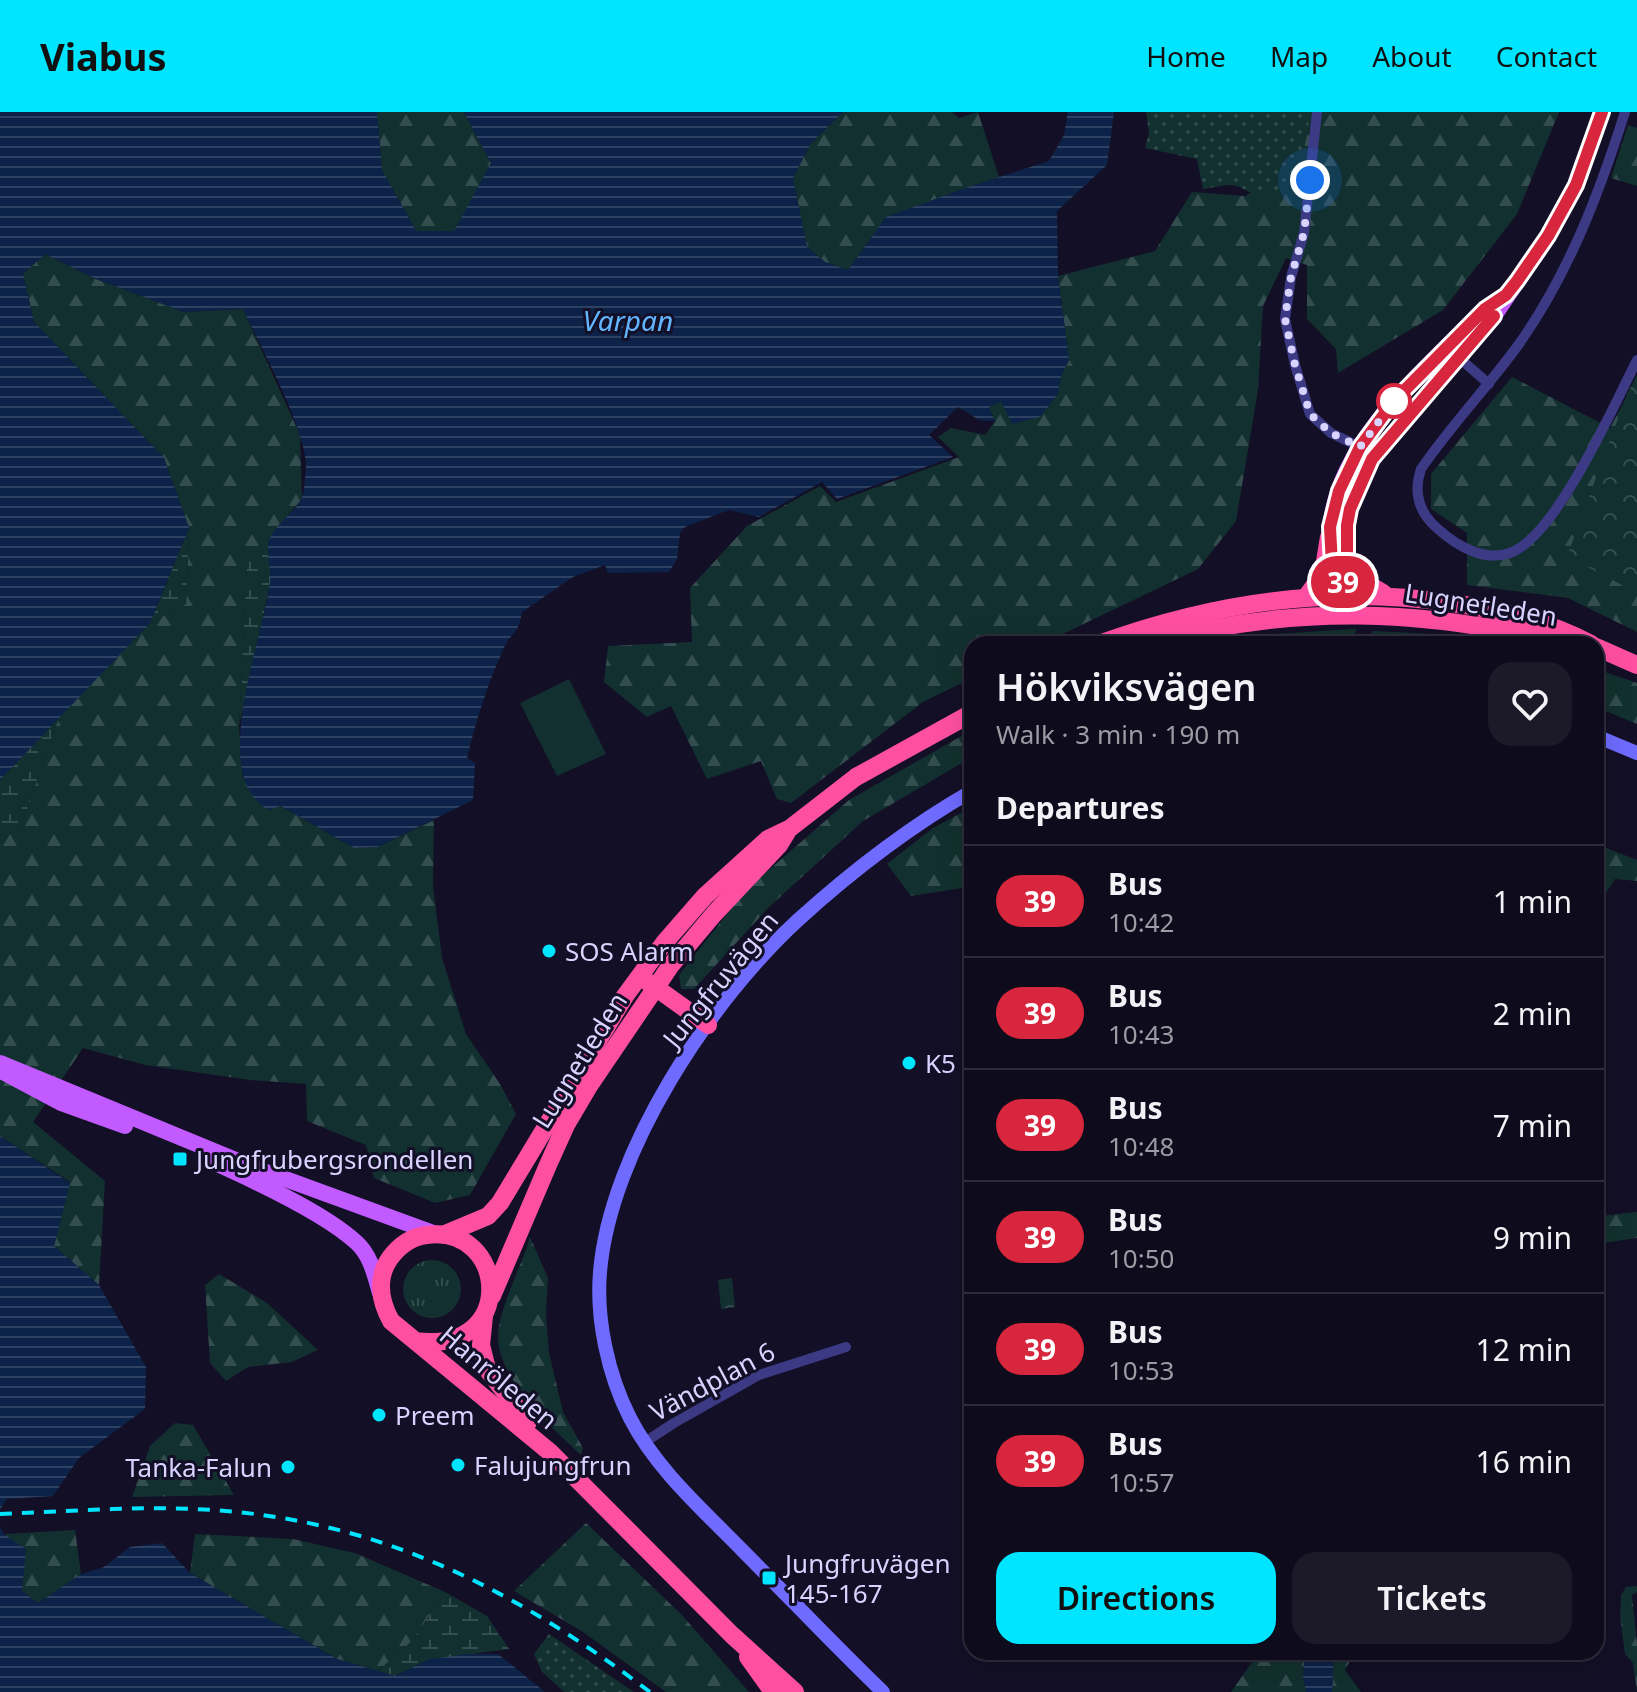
<!DOCTYPE html>
<meta charset="utf-8">
<style>
body{margin:0;font-family:"Noto Sans",sans-serif;background:#1c1929;color:#f1f3f6;height:100vh;display:flex;flex-direction:column;font-size:30px;white-space:nowrap}
*{box-sizing:border-box;margin:0}
p{font-size:26px;color:#9b9ba3}
.icon{flex:none;width:44px;height:44px;fill:none;stroke:currentColor;stroke-width:2;stroke-linecap:round;stroke-linejoin:round}
.map{position:relative;flex:1;overflow:hidden}
.drawer{position:absolute;left:964px;top:524px;width:640px;height:1024px;display:flex;flex-direction:column;background:#0e0b1c;border-radius:24px;box-shadow:0 8px 32px #0002,0 0 0 2px #2e2b3b}
.drawer>*{flex:none}
.badge{padding:0 16px;border-radius:26px;font-size:28px;line-height:52px}
.you{position:absolute;width:40px;height:40px;margin:-20px;border:6px solid #fff;border-radius:50%;background:#1a73e8;box-shadow:0 0 0 12px #1a73e833}
.map>.badge{position:absolute;translate:-50% -50%;box-shadow:0 0 0 4px #fff}
h2{padding:0 32px;font-size:30px;line-height:72px}
.round{display:grid;place-items:center;flex:none;width:84px;height:84px;border-radius:24px;background:#1c1929}
.overview{display:flex;align-items:center;justify-content:space-between;height:136px;padding:0 32px}
h1{font-size:38px;font-weight:600;line-height:60px}
.cta{display:flex;gap:16px;margin-top:auto;padding:16px 32px}
.cta a{flex:1;height:92px;border-radius:24px;background:#00e5ff;color:#111;font-size:32px;font-weight:600;line-height:92px;text-align:center}
.cta a+a{background:#1c1929;color:#f1f3f6}
ul{padding:0;list-style:none}
li{display:flex;align-items:center;gap:24px;height:112px;padding:0 32px;border-top:2px solid #2e2b3b}
li div{flex:1}
li b{display:block;font-size:30px}
li em{font-style:normal}
li .badge{min-width:88px;font-weight:700;text-align:center}
header{display:flex;align-items:center;gap:48px;box-sizing:border-box;height:112px;padding:0 40px;background:#00e5ff;color:#111}
header strong{font-size:38px}
nav{display:flex;gap:44px;margin-inline-start:auto;font-size:28px}
.map>svg:first-child{display:block}
</style>
<header>
<strong>Viabus</strong>
<nav><a>Home</a><a>Map</a><a>About</a><a>Contact</a></nav>
</header>
<div class="map">
<svg width="1637" height="1580" viewBox="0 0 1637 1580">
<defs>
<pattern id="grass-tufts" width="24" height="20" patternUnits="userSpaceOnUse" patternTransform="scale(2)"><rect width="24" height="20" fill="#12302f"/><path d="M3 7l-1-3M5 7V3M7 7l1-3M15 17l-1-3M17 17v-4M19 17l1-3" fill="none" stroke="#344d4e"/></pattern>
<pattern id="forest-firs" width="22" height="20" patternUnits="userSpaceOnUse" patternTransform="scale(2)"><rect width="22" height="20" fill="#12302f"/><path d="M5 1l3.5 6h-7zM16 11l3.5 6h-7z" fill="#344d4e"/></pattern>
<pattern id="wetland-marsh" width="20" height="14" patternUnits="userSpaceOnUse" patternTransform="scale(2)"><rect width="20" height="14" fill="#12302f"/><path d="M1 5h8M5 5V1M11 12h8M15 12V8" fill="none" stroke="#344d4e"/></pattern>
<pattern id="park-crowns" width="20" height="18" patternUnits="userSpaceOnUse" patternTransform="scale(2)"><rect width="20" height="18" fill="#12302f"/><path d="M2 6a3 3 0 1 1 6 0M12 15a3 3 0 1 1 6 0" fill="none" stroke="#344d4e"/></pattern>
<pattern id="garden-dots" width="8" height="8" patternUnits="userSpaceOnUse" patternTransform="scale(2)"><rect width="8" height="8" fill="#12302f"/><path d="M2 2h.1M6 6h.1" fill="none" stroke="#344d4e" stroke-width="1.8" stroke-linecap="round"/></pattern>
<pattern id="water-rules" width="6" height="5" patternUnits="userSpaceOnUse" patternTransform="scale(2)"><rect width="6" height="5" fill="#0c2248"/><path d="M0 2.5h6" fill="none" stroke="#2f4163"/></pattern>
</defs>
<rect width="100%" height="100%" fill="#130f26"/>
<circle fill="url(#grass-tufts)" cx="432" cy="1177" r="29"/>
<g fill="url(#forest-firs)">
<polygon points="377,0 464,0 491,51 455,119 416,119 382,58"/>
<polygon points="843,0 952,0 959,6 978,0 999,65 886,105 848,158 825,150 807,135 793,66 811,31"/>
<polygon points="1298,0 1559,0 1517,102 1443,198 1338,261 1336,237 1307,207 1307,153 1286,146 1263,194 1258,278 1236,409 1198,457 1042,532 972,532 972,566 923,590 791,691 777,687 761,649 707,667 671,594 647,605 604,570 608,534 692,530 690,476 747,414 820,374 836,390 959,345 938,325 951,316 985,323 995,309 989,295 1001,289 1058,282 1061,264 1069,248 1058,164 1155,139 1192,80 1245,84 1293,56"/>
<polygon points="1628,13 1637,16 1637,74 1611,66"/>
<polygon points="45,142 96,167 184,200 243,197 300,323 302,387 247,451 239,614 243,666 281,694 354,736 378,735 434,708 433,774 442,846 466,922 500,972 516,1002 470,1083 435,1091 374,1066 366,1033 307,1009 306,972 250,968 145,953 83,936 33,1010 105,1069 99,1173 54,1134 70,1070 0,1024 0,731 22,711 59,605 150,511 186,492 189,416 164,346 34,210 23,162"/>
<polygon points="1512,265 1610,316 1637,265 1637,520 1568,486 1467,473 1467,421 1431,397 1431,362"/>
<polygon points="1356,517 1352,532 1215,532 1243,524"/>
<polygon points="1372,519 1455,523 1496,532 1368,532"/>
<polygon points="1596,557 1637,571 1637,612 1596,595"/>
<polygon points="972,618 972,645 863,709 768,796 694,877 681,877 679,863 746,778 849,688"/>
<polygon points="972,695 972,771 969,775 911,784 887,752 933,716"/>
<polygon points="1596,732 1637,748 1637,769 1615,767 1596,796"/>
<polygon points="1596,1099 1599,1104 1637,1100 1637,1126 1596,1132"/>
<path d="M530,1125l18,41 -2,38 3,37 14,59 20,36 -2,7c-29,-27 -83,-76 -83,-118 0,-28 24,-71 32,-100z"/>
<polygon points="219,1162 267,1191 318,1238 292,1250 248,1255 226,1269 210,1251 205,1173"/>
<polygon points="175,1311 193,1313 234,1383 132,1385 150,1334"/>
<polygon points="586,1411 682,1503 749,1580 666,1580 583,1520 514,1479"/>
<polygon points="75,1418 81,1462 38,1491 22,1479 4,1422"/>
<polygon points="195,1422 293,1427 355,1441 445,1480 412,1529 378,1559 337,1547 190,1461"/>
<polygon points="1637,1474 1637,1480 1632,1483 1637,1532 1637,1580 1633,1551 1625,1542 1620,1504 1621,1483 1626,1475"/>
<polygon points="1259,1540 1305,1540 1303,1564 1306,1580 1231,1580"/>
<polygon points="1334,1540 1355,1540 1345,1558 1361,1580 1332,1580"/>
</g>
<g fill="url(#wetland-marsh)">
<polygon points="280,412 268,431 271,468 239,614 247,450"/>
<polygon points="189,416 186,492 150,511"/>
<polygon points="59,605 22,711 0,731 0,668"/>
<polygon points="445,1480 487,1504 509,1537 427,1548 395,1564 378,1559 412,1529"/>
</g>
<g fill="url(#park-crowns)">
<polygon points="1637,263 1637,481 1567,444 1627,282"/>
<polygon points="732,1166 735,1195 721,1197 718,1168"/>
</g>
<g fill="url(#garden-dots)">
<path d="M1146,0h162l1,9 -9,53c-11,9 -31,25 -46,20 -9,-4 -15,-9 -24,-9 -9,0 -18,3 -27,4l-6,-30 -52,-11 4,-15z"/>
<polygon points="549,1522 634,1580 564,1580 542,1560 534,1542"/>
</g>
<polygon fill="#12302f" points="569,567 606,642 557,664 520,591"/>
<g fill="url(#water-rules)">
<path d="M0,0h377l5,58 34,61h38l37,-68 -27,-51h379l-32,31 -18,35 14,69 18,15 23,8 38,-53 82,-30 81,-26 15,-26 4,-23h46l-7,53 -50,46 1,65 11,84 -8,16 -3,18 -18,23 -28,7 -11,-23 -12,6 6,14 -16,-1 -21,-13 -29,28 24,22 -116,42 -15,-17 -63,35 -30,-7 -44,17 -5,6 -3,26 -8,13 -61,1 -3,-8 -32,12 -51,35c-4,25 -11,19 -19,38 -16,35 -27,71 -36,108l8,5 -2,37 -95,47 -24,1 -73,-42 -12,4c-63,-32 -5,-174 1,-228 2,-12 -3,-25 -2,-36 2,-17 23,-31 32,-44 5,-8 5,-26 6,-36 0,-37 -46,-120 -63,-157l-59,3 -88,-33 -51,-25 -22,20 11,48 130,136 25,70 -39,95 -150,157z"/>
<polygon points="0,1024 70,1071 54,1134 99,1173 146,1255 145,1297 79,1346 53,1384 7,1387 0,1398"/>
<polygon points="0,1415 4,1422 26,1437 22,1479 38,1491 81,1462 104,1455 130,1435 162,1431 190,1461 337,1547 395,1564 427,1548 465,1542 498,1542 545,1580 0,1580"/>
<polygon points="1305,1540 1334,1540 1332,1580 1306,1580 1303,1564"/>
</g>
<g fill="none" stroke-linecap="round" stroke-linejoin="round">
<g stroke="#3d3a85" stroke-width="10">
<polyline points="1317,0 1304,121 1291,165 1285,207 1295,253 1310,302 1331,321 1360,335"/>
<path d="M1625,0c-26,82 -56,161 -106,232 -31,43 -68,81 -98,125 -8,24 -2,44 17,60 19,17 46,33 72,24 46,-16 104,-148 127,-193"/>
<polyline points="1458,245 1489,272"/>
<polyline points="645,1330 674,1311 759,1263 846,1235"/>
</g>
<g stroke="#6f6bff" stroke-width="14">
<polyline points="1596,624 1637,641"/>
<path d="M883,1580c-48,-46 -93,-94 -140,-141 -40,-41 -87,-82 -113,-133 -22,-43 -34,-99 -30,-146 10,-121 111,-272 198,-352 54,-49 111,-93 174,-129"/>
</g>
<g stroke="#c25bff" stroke-width="16">
<path d="M1338,481c-4,-19 -10,-41 -8,-61 5,-90 96,-163 155,-223l11,-7"/>
<polyline points="1339,482 1347,460 1347,413 1350,397 1372,347 1494,204 1548,124 1576,73 1602,0"/>
<polyline points="0,951 250,1054 436,1122"/>
<polyline points="1,959 61,991 125,1014"/>
<path d="M206,1047c43,19 118,53 151,84 14,13 18,33 23,50"/>
</g>
<g stroke="#ff4fa3" stroke-width="18">
<polyline points="1347,460 1383,481"/>
<polyline points="1306,485 1323,462 1329,425"/>
<path d="M1099,532c115,-42 232,-59 353,-41 49,7 95,18 139,41"/>
<path d="M1150,532c141,-41 275,-35 417,0"/>
<polyline points="1596,535 1637,553"/>
<polyline points="648,870 708,913"/>
<polyline points="445,1122 488,1104 500,1091 625,884 664,831 705,784 768,727 789,717 856,665 972,601"/>
<polyline points="492,1184 548,1053 566,1013 589,974 671,853 714,802 779,733 787,720"/>
<polyline points="484,1204 481,1233 487,1257 528,1310"/>
<path d="M415,1229c105,14 92,-118 11,-106 -15,2 -27,11 -36,23 -14,20 -10,43 1,63l160,132 181,182 63,57"/>
<polyline points="748,1545 773,1580"/>
</g>
<path stroke="#00e5ff" stroke-width="4" stroke-dasharray="12 10" stroke-linecap="butt" d="M0,1402c78,-3 159,-10 237,-2 160,16 286,84 413,180"/>
</g>
<g fill="none" stroke-linecap="round" stroke-linejoin="round">
<g stroke="#fff" stroke-width="18">
<polyline id="line" points="1494,204 1372,347 1350,397 1347,413 1347,460 1339,482 1332,453 1330,415 1339,379 1360,335 1394,289 1485,197 1506,183 1517,169 1548,124 1576,73 1602,0"/>
</g>
<use href="#line" stroke="#d7263d" stroke-width="12"/>
<polyline stroke="#d9d4ff" stroke-width="8" stroke-dasharray="0 14.4" points="1310,68 1304,121 1291,165 1285,207 1295,253 1310,302 1331,321 1360,335 1394,289"/>
</g>
<circle fill="#fff" stroke="#d7263d" stroke-width="4" cx="1394" cy="289" r="16"/>
<g fill="#00e5ff" stroke="#130f26" stroke-width="3">
<circle cx="549" cy="839" r="8"/>
<circle cx="909" cy="951" r="8"/>
<rect x="172" y="1039" width="16" height="16" rx="4"/>
<circle cx="379" cy="1303" r="8"/>
<circle cx="458" cy="1353" r="8"/>
<circle cx="288" cy="1355" r="8"/>
<rect x="761" y="1458" width="16" height="16" rx="4"/>
</g>
<g text-anchor="middle" dominant-baseline="central" stroke-width="6" stroke-linejoin="round" paint-order="stroke">
<g font-size="26" fill="#d9d4ff" stroke="#130f26">
<text transform="translate(1481 492) rotate(9)">Lugnetleden</text>
<text transform="translate(720 867) rotate(-51)">Jungfruvägen</text>
<text transform="translate(579 948) rotate(-58)">Lugnetleden</text>
<text transform="translate(499 1265) rotate(40)">Hanröleden</text>
<text transform="translate(712 1269) rotate(-28)">Vändplan 6</text>
</g>
<g font-size="26" fill="#d9d4ff" stroke="#130f26" text-anchor="start">
<text x="565" y="839">SOS Alarm</text>
<text x="925" y="951">K5</text>
<text x="196" y="1047">Jungfrubergsrondellen</text>
<text x="395" y="1303">Preem</text>
<text x="474" y="1353">Falujungfrun</text>
<text x="272" y="1355" text-anchor="end">Tanka-Falun</text>
<text x="785" y="1451">Jungfruvägen<tspan x="785" dy="30">145-167</tspan></text>
</g>
<g font-size="28" font-style="italic" fill="#62b6ff" stroke="#130f26">
<text x="628" y="208">Varpan</text>
</g>
</g>
</svg>
<div class="you" style="left:1310px;top:68px"></div>
<b class="badge" style="left:1343px;top:470px;background:#d7263d;color:#fff">39</b>
<section class="drawer">
<div class="overview"><div><h1>Hökviksvägen</h1><p>Walk · 3 min · 190 m</p></div><a class="round"><svg class="icon" aria-label="heart" viewBox="0 0 24 24"><path d="M12 20l-8-8c-3-5 5-10 8-4 3-6 11-1 8 4z"/></svg></a></div>
<h2>Departures</h2>
<ul>
<li><span class="badge" style="background:#d7263d;color:#fff">39</span><div><b>Bus</b><p>10:42</p></div><em>1 min</em></li>
<li><span class="badge" style="background:#d7263d;color:#fff">39</span><div><b>Bus</b><p>10:43</p></div><em>2 min</em></li>
<li><span class="badge" style="background:#d7263d;color:#fff">39</span><div><b>Bus</b><p>10:48</p></div><em>7 min</em></li>
<li><span class="badge" style="background:#d7263d;color:#fff">39</span><div><b>Bus</b><p>10:50</p></div><em>9 min</em></li>
<li><span class="badge" style="background:#d7263d;color:#fff">39</span><div><b>Bus</b><p>10:53</p></div><em>12 min</em></li>
<li><span class="badge" style="background:#d7263d;color:#fff">39</span><div><b>Bus</b><p>10:57</p></div><em>16 min</em></li>
</ul>
<div class="cta"><a>Directions</a><a>Tickets</a></div>
</section>
</div>
